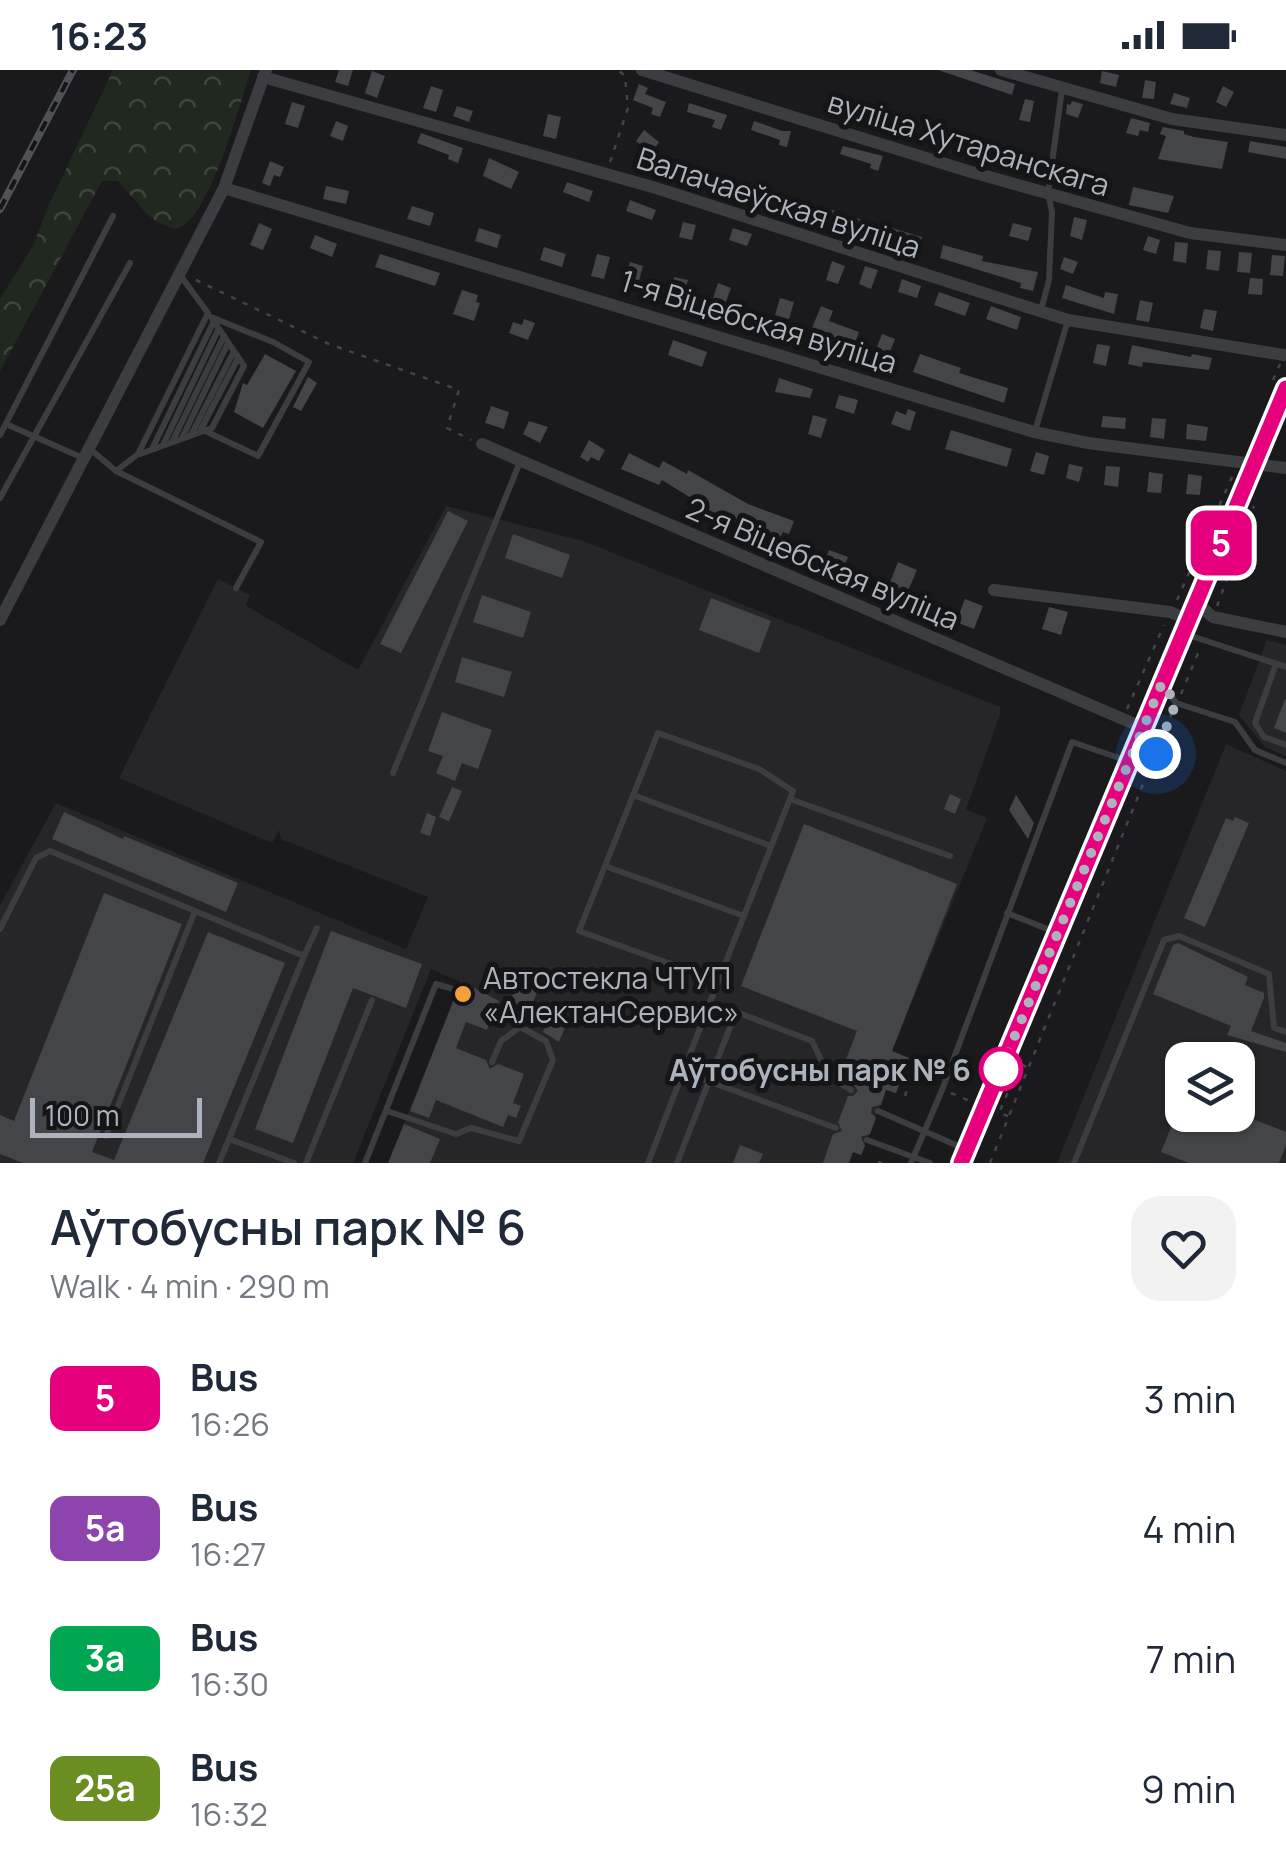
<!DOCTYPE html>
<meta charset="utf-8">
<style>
body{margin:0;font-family:Manrope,sans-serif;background:#f2f2f3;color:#1f2937;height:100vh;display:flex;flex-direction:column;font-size:38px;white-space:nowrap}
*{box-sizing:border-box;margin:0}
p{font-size:32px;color:#747a83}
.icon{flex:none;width:55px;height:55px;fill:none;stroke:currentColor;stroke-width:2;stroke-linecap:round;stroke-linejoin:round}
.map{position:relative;height:1093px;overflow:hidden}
.panel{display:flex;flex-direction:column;background:#fff;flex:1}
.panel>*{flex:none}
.badge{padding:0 20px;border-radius:15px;font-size:35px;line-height:65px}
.tools{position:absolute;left:1165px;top:972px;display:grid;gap:20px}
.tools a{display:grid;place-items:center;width:90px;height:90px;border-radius:20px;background:#fff;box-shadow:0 2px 8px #0004;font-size:50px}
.scale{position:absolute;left:30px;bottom:25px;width:172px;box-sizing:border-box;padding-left:10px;border:5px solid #adb3bc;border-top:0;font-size:28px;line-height:35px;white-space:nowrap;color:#adb3bc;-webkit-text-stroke:8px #151517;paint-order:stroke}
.you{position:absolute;width:50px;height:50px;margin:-25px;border:8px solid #fff;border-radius:50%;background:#1a73e8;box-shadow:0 0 0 15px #1a73e833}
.map>.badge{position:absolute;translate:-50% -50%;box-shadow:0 0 0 5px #fff}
.round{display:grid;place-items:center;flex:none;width:105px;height:105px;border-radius:30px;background:#f2f2f3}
.head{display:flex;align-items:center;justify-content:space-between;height:170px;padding:0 50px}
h1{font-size:48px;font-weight:600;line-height:75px}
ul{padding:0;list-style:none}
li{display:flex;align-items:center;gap:30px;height:130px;padding:0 50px}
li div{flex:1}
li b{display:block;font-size:38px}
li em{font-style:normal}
li .badge{min-width:110px;font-weight:700;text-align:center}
.status{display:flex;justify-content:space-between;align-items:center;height:70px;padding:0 50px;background:#fff;direction:ltr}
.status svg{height:28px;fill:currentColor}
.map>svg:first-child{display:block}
</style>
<div class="status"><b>16:23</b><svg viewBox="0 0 49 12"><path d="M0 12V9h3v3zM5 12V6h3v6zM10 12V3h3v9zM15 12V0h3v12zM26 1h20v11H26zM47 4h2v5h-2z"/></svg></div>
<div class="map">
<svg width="1286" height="1093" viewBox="0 0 1286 1093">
<defs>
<pattern id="forest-crowns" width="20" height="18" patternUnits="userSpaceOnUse" patternTransform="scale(2.5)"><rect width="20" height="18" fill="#202820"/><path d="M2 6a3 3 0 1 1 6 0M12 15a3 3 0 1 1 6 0" fill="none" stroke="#3e453e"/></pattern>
</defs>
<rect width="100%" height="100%" fill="#1a1a1c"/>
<g fill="#262629" fill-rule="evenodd">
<polygon points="446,436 583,471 1000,637 1000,645 966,739 987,748 894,976 887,973 885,979 909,988 896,1023 886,1020 861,1085 853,1082 849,1093 388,1093 461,912 431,899 353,1093 0,1093 0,835 56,733 406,879 428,827 281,769 279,760 272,773 119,708 218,509 250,525 246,536 358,600"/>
<polygon points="1267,570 1286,575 1286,686 1265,677 1239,645"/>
<path d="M1226,674l60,27v392h-229zM1182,990h56v55h-56z"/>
</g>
<path fill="url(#forest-crowns)" d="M113,0h138c-11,32 -42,154 -76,159l-18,-7 -10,-8 -29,-33h-16l-102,190v-72l33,-53 15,-39z"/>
<g fill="#444549">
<polygon points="339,0 353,0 348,16 335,12"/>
<polygon points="938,0 970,0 1015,14 1012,25"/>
<polygon points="372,1 385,6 377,28 365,23"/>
<polygon points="1102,1 1119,5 1116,17 1100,13"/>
<polygon points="1145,10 1156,12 1154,29 1142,28"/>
<polygon points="639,14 648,18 645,24 666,32 660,47 651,44 653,38 633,30"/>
<polygon points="431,16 443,20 436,42 423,38"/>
<polygon points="1223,16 1234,22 1226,37 1216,32"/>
<polygon points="1174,23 1190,28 1187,38 1170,34"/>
<polygon points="1025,29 1034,31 1030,52 1019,50"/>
<polygon points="1072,31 1083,34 1078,48 1066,44 1067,34 1070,35"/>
<polygon points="292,32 305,36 298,58 285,54"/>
<polygon points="689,33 727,45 721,60 712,57 715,50 687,42"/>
<polygon points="457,36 473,41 469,52 453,46"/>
<polygon points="548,44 561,47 556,69 543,66"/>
<polygon points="1131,48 1150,53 1148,62 1140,60 1138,66 1126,63"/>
<polygon points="336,51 348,56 343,71 330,66"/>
<polygon points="754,51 782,61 791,61 787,77 779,75 780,70 751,60"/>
<polygon points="1163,57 1184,61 1184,64 1194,67 1228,72 1222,99 1158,89 1166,66 1160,64"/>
<polygon points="644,60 659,72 652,83 636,71"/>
<polygon points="421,63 463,78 458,93 448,89 449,85 417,73"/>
<polygon points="1250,71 1286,77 1286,89 1248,82"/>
<polygon points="843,76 883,86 878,101 870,98 871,94 840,84"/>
<polygon points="489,88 519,102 511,119 483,106"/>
<polygon points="270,91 284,97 280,107 274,105 270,116 262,113"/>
<polygon points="699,102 730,114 731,110 744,113 739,132 694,114"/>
<polygon points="567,112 593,121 589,132 563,122"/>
<polygon points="326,116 349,121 346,134 323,129"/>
<polygon points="1133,117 1174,126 1168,143 1129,135"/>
<polygon points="761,119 774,123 769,142 756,139"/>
<polygon points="630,130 656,140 652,150 626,141"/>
<polygon points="412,136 434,143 430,156 407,149"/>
<polygon points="823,137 863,150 858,169 818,156"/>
<polygon points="1074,147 1087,150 1082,170 1070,166"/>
<polygon points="683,152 696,155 692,170 679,167"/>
<polygon points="259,153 272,159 263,180 250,175"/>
<polygon points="1013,153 1032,158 1028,171 1009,166"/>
<polygon points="882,155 922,167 917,186 877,174"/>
<polygon points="479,158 501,165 497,178 475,171"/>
<polygon points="733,158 752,164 747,176 729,170"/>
<polygon points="315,165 337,174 332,187 310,178"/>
<polygon points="1148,166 1160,170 1156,184 1143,180"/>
<polygon points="1175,172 1188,173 1186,193 1173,191"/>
<polygon points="943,175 983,186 982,191 1038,202 1033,221 1020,218 1021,213 940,188"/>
<polygon points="544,177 566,184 562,197 540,190"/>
<polygon points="1208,180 1221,181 1219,201 1206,199"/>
<polygon points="1239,182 1252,183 1250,203 1237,202"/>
<polygon points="380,184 440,203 435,216 375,197"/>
<polygon points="597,184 610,187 604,209 591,206"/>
<polygon points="1272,185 1285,186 1283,206 1270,205"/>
<polygon points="1064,187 1078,192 1073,204 1060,199"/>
<polygon points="832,191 845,196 838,214 826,210"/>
<polygon points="630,192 643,196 637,218 624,215"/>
<polygon points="865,196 878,200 871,219 859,214"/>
<polygon points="674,207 688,210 682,232 669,229"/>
<polygon points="1250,208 1263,209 1262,225 1248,224"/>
<polygon points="902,209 921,216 917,228 898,222"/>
<polygon points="718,213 731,218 723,240 711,235"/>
<polygon points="1066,215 1104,228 1105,222 1118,224 1114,244 1062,228"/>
<polygon points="462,220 478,225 476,232 480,233 474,251 453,244"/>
<polygon points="939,222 970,233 965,246 934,235"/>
<polygon points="780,228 794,232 789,249 775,245"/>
<polygon points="1140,230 1153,233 1149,252 1136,250"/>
<polygon points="821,236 833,241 829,251 859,262 854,275 812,258"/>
<polygon points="991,236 1021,247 1017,260 986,249"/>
<polygon points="1204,239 1217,241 1213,261 1200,258"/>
<polygon points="524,249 535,253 528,270 509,263 513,252 522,255"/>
<polygon points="882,264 895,269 888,287 875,282"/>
<polygon points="673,270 707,282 702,297 668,285"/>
<polygon points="1097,274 1110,276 1106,296 1093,293"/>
<polygon points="1132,275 1191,287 1192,284 1212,288 1209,300 1143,292 1142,297 1128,294"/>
<polygon points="265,284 296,301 263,358 234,342 243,313 247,315"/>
<polygon points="920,284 961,298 959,303 1008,318 1004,333 913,302"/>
<polygon points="308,307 317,313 301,341 293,337"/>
<polygon points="779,308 813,319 810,328 775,322"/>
<polygon points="839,325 858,330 854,344 835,338"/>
<polygon points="491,336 509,342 504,359 485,353"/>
<polygon points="908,339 916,342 910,361 891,354 896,341 906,345"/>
<polygon points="813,345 827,349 821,368 808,364"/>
<polygon points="1103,346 1126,348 1125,359 1101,357"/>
<polygon points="1152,348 1166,349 1164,369 1150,367"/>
<polygon points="529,351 548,357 540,373 523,364"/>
<polygon points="1187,354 1208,357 1206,371 1186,369"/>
<polygon points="951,360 1012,379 1007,397 945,379"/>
<polygon points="589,370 605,380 599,391 591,387 588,392 580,387"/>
<polygon points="1036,382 1049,386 1044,405 1030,401"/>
<polygon points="629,383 659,398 663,391 687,404 688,400 748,434 794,451 789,464 783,462 778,472 757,464 708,441 709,439 662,410 659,415 621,399"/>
<polygon points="1069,394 1083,397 1079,412 1066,408"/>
<polygon points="1106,396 1120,397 1118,417 1104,415"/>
<polygon points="1149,402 1163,404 1161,423 1147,422"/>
<polygon points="1188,404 1202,406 1200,425 1186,424"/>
<polygon points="448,441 468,451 401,583 380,574"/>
<polygon points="513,464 570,485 562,508 505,488"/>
<polygon points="829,480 848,487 843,500 824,493"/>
<polygon points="898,492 917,500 907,523 889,515"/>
<polygon points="482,525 531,542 523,568 473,552"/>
<polygon points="711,528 771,551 759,583 699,560"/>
<polygon points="965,529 983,536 974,559 956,552"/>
<polygon points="1049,537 1068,542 1061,565 1042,559"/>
<polygon points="462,587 512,602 504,627 455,612"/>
<polygon points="1285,629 1286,629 1286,663 1274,658"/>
<polygon points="442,642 492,660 478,699 462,693 455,711 436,703 443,686 428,681"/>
<polygon points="452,717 462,721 449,751 439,747"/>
<polygon points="950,724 961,729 955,744 944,739"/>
<polygon points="1016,725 1034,753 1028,769 1009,740"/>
<polygon points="64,742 123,769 124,766 238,813 226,842 52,769"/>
<polygon points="427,743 436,747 430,766 420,763"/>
<polygon points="1235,747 1249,753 1205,857 1184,848 1226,748 1233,751"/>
<polygon points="804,754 957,814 892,981 909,988 903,1004 896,1023 886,1020 881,1035 872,1037 871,1043 876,1048 870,1064 861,1067 865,1076 861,1085 853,1082 849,1093 823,1093 833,1064 842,1061 838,1052 848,1026 853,1026 858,1021 853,1013 855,1008 841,1002 857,961 741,916"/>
<polygon points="104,823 182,854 92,1082 114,1090 208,862 285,893 203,1093 23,1093 0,1084 0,1045 14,1051"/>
<polygon points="331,861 422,894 406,938 353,918 293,1073 255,1059"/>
<polygon points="1178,873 1248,907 1245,915 1264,923 1264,928 1251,961 1286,973 1286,982 1227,965 1231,956 1153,924 1173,875"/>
<polygon points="522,904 541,912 530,940 510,931"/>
<polygon points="461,911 499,931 487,960 466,952 456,978 486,990 490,999 498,994 524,1004 513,1033 521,1036 516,1048 508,1045 503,1057 436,1030 429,1048 410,1041"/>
<polygon points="549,949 565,957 559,972 543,962"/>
<polygon points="1176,1045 1242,1045 1286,1062 1286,1075 1279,1093 1189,1093 1161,1082"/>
<polygon points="404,1054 440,1069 430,1093 388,1093"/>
<polygon points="740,1075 763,1084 759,1093 733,1093"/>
</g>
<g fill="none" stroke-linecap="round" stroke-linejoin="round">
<g stroke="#414449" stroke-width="2.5" stroke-dasharray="5 8" stroke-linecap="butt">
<polyline points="610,92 628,38 625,6 618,0"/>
<polyline points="196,210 329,274 459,320 447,358 471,370"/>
<polyline points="1273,310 1280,294"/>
<polyline points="1177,530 1233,405"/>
<polyline points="1217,536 1254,436"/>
<polyline points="1181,624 1199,581"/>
<polyline points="1127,639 1164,555"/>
<polyline points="951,1023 970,1031"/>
<polyline points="905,1026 912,1005 934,1016"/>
<polyline points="1008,1046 999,1043 1020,994 1029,998"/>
<polyline points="878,1092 882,1093"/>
<polyline points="990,1093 1173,640"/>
</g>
<g stroke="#3b3d41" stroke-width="6">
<polyline points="1041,240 1049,210 1052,142 1048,123 1062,19"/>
<polyline points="6,354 83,388"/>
<polyline points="200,361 238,288"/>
<polyline points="205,361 258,386 309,292 273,272 211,247"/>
<polyline points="1035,361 1068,250"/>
<polyline points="0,365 113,146"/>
<polyline points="191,365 233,283"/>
<polyline points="182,368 228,273"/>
<polyline points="172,372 224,266"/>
<polyline points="163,375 218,260"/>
<polyline points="90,379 116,401 261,472 236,518"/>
<polyline points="152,379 214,251"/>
<polyline points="140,384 212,358 244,296 213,250"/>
<polyline points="116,401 138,384 208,243 180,205"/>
<polyline points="0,428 130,193"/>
<polyline points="1185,564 1286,597"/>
<polyline points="1276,594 1255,653 1264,667 1286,675"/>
<polyline points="1165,617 1176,633 1235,652 1255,680 1286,693"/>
<polyline points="393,703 520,392"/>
<polyline points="633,725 771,776"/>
<polyline points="790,729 950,786"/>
<polyline points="605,796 744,846"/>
<polyline points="1007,843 1057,863"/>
<polyline points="0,859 36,788 50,781 304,886 229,1069 294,1093"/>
<polyline points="304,886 317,858"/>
<polyline points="718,911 579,861 658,663 759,699 793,721 710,932 812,971 829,1006 851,1020"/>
<polyline points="685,999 708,1011 836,1058"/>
<polyline points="387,1041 456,1064 471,1058 519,1071 553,990 546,971 520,957 501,971 492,992"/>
<polyline points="878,1041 965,1079"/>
<polyline points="106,1066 195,841"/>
<polyline points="867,1070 930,1093"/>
<polyline points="219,1093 229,1069"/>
<polyline points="306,1093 372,930"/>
<polyline points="365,1093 436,914 453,919"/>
<polyline points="648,1093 710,932"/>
<polyline points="677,1093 736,942"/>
<polyline points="911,1093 942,1020 1072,672 1128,691"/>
<polyline points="1074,1093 1164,870 1179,866 1269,904 1274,958 1286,962"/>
</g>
<g stroke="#3b3d41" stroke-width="12">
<polyline points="642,0 968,101 1190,163 1286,175"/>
<polyline points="1001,0 1172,49 1286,65"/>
<polyline points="263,7 656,118 1068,250 1284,285"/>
<polyline points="224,118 1034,362 1088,373 1286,398"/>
<polyline points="482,374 1144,658"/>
<polyline points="994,520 1170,542 1190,550"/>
<polyline points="1196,533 1213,547 1286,562"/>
<polyline points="0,550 224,118 266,0"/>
</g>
<polyline stroke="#494c52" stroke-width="18" points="961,1093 1286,318"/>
<g stroke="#4e5156" stroke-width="8">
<polyline id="rail" points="0,139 73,0"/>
</g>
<use href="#rail" stroke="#151517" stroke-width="4" stroke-dasharray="11" stroke-linecap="butt"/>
</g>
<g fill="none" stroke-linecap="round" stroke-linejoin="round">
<g stroke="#fff" stroke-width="22">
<polyline id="line" points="961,1093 1286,318"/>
</g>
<use href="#line" stroke="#e6007e" stroke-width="15"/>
<polyline stroke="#adb3bc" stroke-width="10" stroke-dasharray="0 18" points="1001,999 1162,613 1176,633 1156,684"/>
</g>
<circle fill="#f3a03b" stroke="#151517" stroke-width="4" cx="463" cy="924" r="10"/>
<circle fill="#fff" stroke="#e6007e" stroke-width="5" cx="1001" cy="999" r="20"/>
<g text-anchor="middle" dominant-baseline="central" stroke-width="10" stroke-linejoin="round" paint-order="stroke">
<g font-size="30" fill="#adb3bc" stroke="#151517">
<text transform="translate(969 73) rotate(17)">вуліца Хутаранскага</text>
<text transform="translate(779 132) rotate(18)">Валачаеўская вуліца</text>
<text transform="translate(759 251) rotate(17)">1-я Віцебская вуліца</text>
<text transform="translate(823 493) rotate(23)">2-я Віцебская вуліца</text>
</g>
<g font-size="30" fill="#adb3bc" stroke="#151517" text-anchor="start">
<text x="483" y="907">Автостекла ЧТУП<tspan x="483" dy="34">«АлектанСервис»</tspan></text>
</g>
<g font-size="30" font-weight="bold" fill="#adb3bc" stroke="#151517" text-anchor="end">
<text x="971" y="999">Аўтобусны парк № 6</text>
</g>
</g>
</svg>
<div class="tools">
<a><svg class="icon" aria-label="layers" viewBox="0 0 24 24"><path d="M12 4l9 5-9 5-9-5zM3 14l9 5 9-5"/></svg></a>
</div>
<div class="scale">100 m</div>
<div class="you" style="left:1156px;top:684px"></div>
<b class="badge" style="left:1221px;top:473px;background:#e6007e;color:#fff">5</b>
</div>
<section class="panel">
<div class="head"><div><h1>Аўтобусны парк № 6</h1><p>Walk · 4 min · 290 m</p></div><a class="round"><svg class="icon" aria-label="heart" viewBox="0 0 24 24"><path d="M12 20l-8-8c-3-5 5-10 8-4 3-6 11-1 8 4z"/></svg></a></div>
<ul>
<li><span class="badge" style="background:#e6007e;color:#fff">5</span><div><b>Bus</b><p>16:26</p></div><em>3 min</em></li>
<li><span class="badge" style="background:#8e44ad;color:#fff">5а</span><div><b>Bus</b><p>16:27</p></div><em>4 min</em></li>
<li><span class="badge" style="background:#00a651;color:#fff">3а</span><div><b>Bus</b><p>16:30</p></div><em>7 min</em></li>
<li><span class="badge" style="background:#6b8e23;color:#fff">25а</span><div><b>Bus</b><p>16:32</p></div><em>9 min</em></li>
</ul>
</section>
